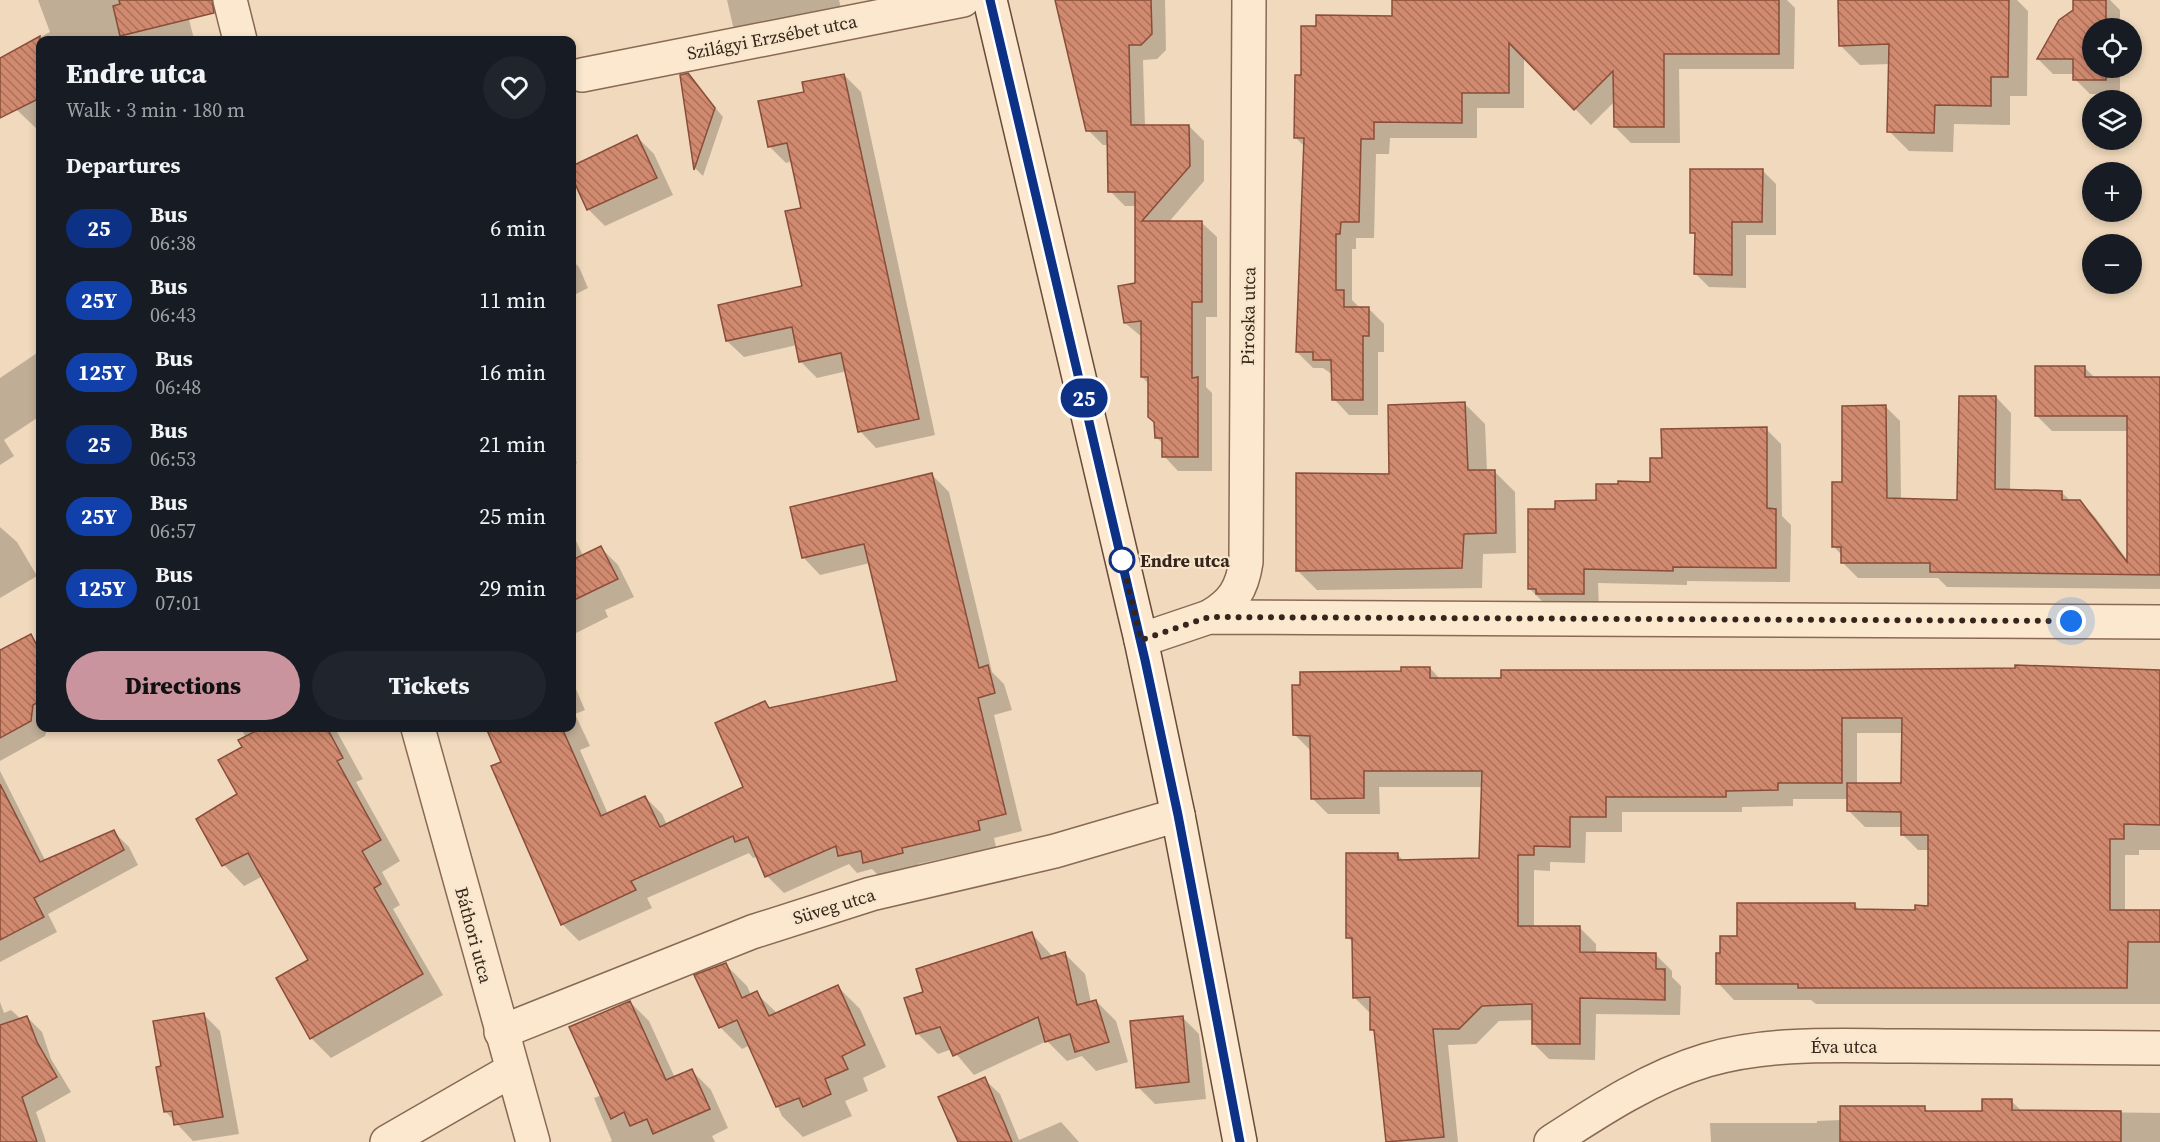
<!DOCTYPE html>
<meta charset="utf-8">
<style>
body{margin:0;font-family:"Source Serif 4",serif;background:#20242c;color:#f1f3f6;height:100vh;display:flex;flex-direction:column;font-size:22px;white-space:nowrap}
*{box-sizing:border-box;margin:0}
p{font-size:20px;color:#9ea1a6}
.icon{flex:none;width:33px;height:33px;fill:none;stroke:currentColor;stroke-width:2;stroke-linecap:round;stroke-linejoin:round}
.map{position:relative;flex:1;overflow:hidden}
.drawer{position:absolute;left:36px;top:36px;width:540px;height:696px;display:flex;flex-direction:column;background:#171b24;border-radius:12px;box-shadow:0 3px 9px #0003}
.drawer>*{flex:none}
.badge{padding:0 12px;border-radius:20px;font-size:21px;line-height:39px}
.fabs{position:absolute;left:2082px;top:18px;display:grid;gap:12px}
.fabs a{display:grid;place-items:center;width:60px;height:60px;border-radius:50%;background:#171b24;box-shadow:0 3px 9px #0003;font-size:30px}
.you{position:absolute;width:30px;height:30px;margin:-15px;border:4px solid #fff;border-radius:50%;background:#1a73e8;box-shadow:0 0 0 9px #1a73e833}
.map>.badge{position:absolute;translate:-50% -50%;box-shadow:0 0 0 3px #fff}
h2{padding:0 30px;font-size:22px;line-height:54px}
.round{display:grid;place-items:center;flex:none;width:63px;height:63px;border-radius:32px;background:#20242c}
.summary{display:flex;align-items:center;justify-content:space-between;height:102px;padding:0 30px}
h1{font-size:28px;font-weight:800;line-height:45px}
.action{display:flex;gap:12px;margin-top:auto;padding:12px 30px}
.action a{flex:1;height:69px;border-radius:36px;background:#ca949e;color:#111;font-size:24px;font-weight:800;line-height:69px;text-align:center}
.action a+a{background:#20242c;color:#f1f3f6}
ul{padding:0;list-style:none}
li{display:flex;align-items:center;gap:18px;height:72px;padding:0 30px}
li div{flex:1}
li b{display:block;font-size:22px}
li em{font-style:normal}
li .badge{min-width:66px;font-weight:700;text-align:center}
.map>svg:first-child{display:block}
</style>
<div class="map">
<svg width="2160" height="1142" viewBox="0 0 2160 1142">
<defs>
<pattern id="building-back-hatch" width="6" height="6" patternUnits="userSpaceOnUse" patternTransform="scale(1.5)"><rect width="6" height="6" fill="#d18a6f"/><path d="M-1 5l2 2M0 0l6 6M5-1l2 2" fill="none" stroke="#aa715a"/></pattern>
</defs>
<rect width="100%" height="100%" fill="#f0d9bc"/>
<g fill="#0003" fill-rule="evenodd">
<polygon points="38,0 184,0 194,39 40,40 40,132 17,110 0,80 0,60 50,32"/>
<polygon points="727,0 839,0 843,17 749,42 733,26"/>
<polygon points="1057,0 1165,0 1166,50 1157,59 1143,60 1145,127 1189,126 1204,141 1204,181 1168,223 1202,223 1217,237 1217,317 1206,317 1206,387 1212,393 1212,471 1178,471 1164,456 1164,445 1156,437 1149,384 1142,377 1142,337 1125,323 1136,284 1136,206 1125,206 1110,191 1109,145 1103,145 1088,130"/>
<polygon points="1394,0 1787,0 1795,8 1794,69 1679,69 1680,143 1631,143 1615,127 1615,101 1591,125 1524,57 1524,108 1477,108 1477,138 1390,138 1389,154 1376,154 1374,238 1356,238 1356,249 1352,249 1352,300 1360,308 1368,308 1384,324 1384,352 1378,352 1378,415 1349,415 1334,399 1333,375 1323,368 1313,368 1297,352 1305,147 1295,137 1302,77 1394,18"/>
<polygon points="1839,0 2017,0 2028,11 2027,96 2010,96 2010,125 1954,124 1953,152 1909,151 1889,131 1890,64 1860,65 1840,45"/>
<polygon points="2075,0 2110,0 2120,10 2120,28 2092,28 2092,68 2120,68 2120,94 2090,94 2075,79 2075,74 2053,74 2038,59 2060,21 2075,11"/>
<polygon points="688,75 723,117 703,176 696,169 681,76"/>
<polygon points="844,75 861,92 935,435 876,448 860,431 847,371 817,378 800,361 797,345 744,357 727,341 804,287 802,209 792,161 786,163 769,146 806,93"/>
<polygon points="637,137 654,154 673,195 605,226 588,209 572,174 572,168"/>
<polygon points="1762,170 1776,184 1776,235 1746,235 1746,288 1709,287 1696,274 1696,237 1692,232"/>
<polygon points="36,172 40,172 40,181"/>
<polygon points="572,260 579,267 588,288 572,296"/>
<polygon points="40,351 40,416 4,440 14,456 0,465 0,378"/>
<polygon points="2085,368 2095,378 2160,378 2160,589 1947,587 1938,578 1858,578 1843,563 1843,556 1833,546 1843,483 1885,406 1900,421 1901,500 1959,501 1996,397 2011,413 2010,491 2061,492 2071,501 2079,501 2095,517 2128,561 2128,431 2052,431 2037,416"/>
<polygon points="1465,404 1485,424 1487,472 1495,472 1515,492 1516,553 1483,554 1482,588 1317,590 1297,570"/>
<polygon points="1766,429 1781,444 1782,516 1791,525 1790,582 1687,581 1687,585 1598,583 1599,608 1544,603 1529,588 1557,510 1598,501 1652,483 1663,460"/>
<polygon points="572,451 577,463 572,466"/>
<polygon points="932,475 949,492 992,672 1004,684 1012,710 994,715 1022,831 994,838 996,847 918,864 919,870 882,879 872,869 857,873 849,864 784,893 767,876 758,857 753,858 749,853 647,898 652,908 579,941 562,924 488,730 494,728 572,728 572,680 585,710 575,714 590,746 580,750 608,814 645,797 662,814 667,825 745,787 765,703 772,709 899,682 870,563 820,575 803,557"/>
<polygon points="0,527 17,542 37,576 0,598"/>
<polygon points="572,532 583,556 601,548 618,565 634,597 605,610 608,617 572,635"/>
<polygon points="31,636 40,645 40,728 47,728 45,736 0,761 0,651"/>
<path d="M2016,667l144,3v180h-21v5h-14v57h35v92h-344l-5,-4h-77l-16,-17 4,-28 16,-17 116,-34 6,7 57,1 12,-5v-57h-11l-16,-16v-7h-37l-16,-16v-12h-56v7l-51,1v5h-120v20h-36l-1,31 -35,-1v9l-16,-1v57l46,1 16,16v10l60,1 16,16v6l9,9 -1,29 -84,-1 -1,46 -46,-1 -16,-16v-23l-34,1 -23,23 -28,1 10,97h-71l-12,-109 -3,-4 -2,-16 -16,-16v-54l-7,-6 50,-83 7,7 76,-1 3,-73h-104l1,27h-52l-16,-16 -2,-48 -16,-16 109,-61 27,-5 11,12 575,-11zM1857,733h46v51h-46z"/>
<polygon points="241,728 335,728 363,779 356,782 400,861 382,872 400,905 393,909 443,995 331,1058 311,1038 310,961 263,876 244,886 224,865 198,819 239,795 246,738"/>
<polygon points="0,771 46,862 114,832 129,847 138,865 48,914 57,932 0,962"/>
<polygon points="1032,934 1053,957 1065,954 1085,974 1091,1003 1096,1001 1116,1021 1128,1062 1096,1071 1082,1056 1067,1061 1047,1041 974,1075 952,1049 938,1054 917,1033 925,993"/>
<polygon points="725,964 747,986 751,995 756,993 778,1014 838,987 860,1009 886,1067 863,1078 868,1091 845,1101 852,1116 803,1137 782,1116 750,1045 742,1049 720,1027"/>
<polygon points="0,1002 4,1013 11,1010 21,1019 27,1017 42,1032 51,1059 71,1092 36,1112 46,1142 0,1142"/>
<polygon points="630,1002 649,1021 675,1078 692,1071 711,1090 728,1128 712,1136 715,1142 610,1142 612,1141 594,1098 602,1095"/>
<polygon points="203,1014 220,1031 239,1134 193,1141 165,1111 163,1067"/>
<polygon points="1182,1017 1199,1034 1206,1099 1155,1104 1138,1087"/>
<polygon points="984,1079 1000,1094 1019,1140 1061,1122 1079,1142 959,1142"/>
<polygon points="2011,1101 2022,1111 2160,1113 2160,1142 1711,1142 1710,1123 1817,1123 1817,1121 1841,1120 1924,1107 1930,1113 1984,1113"/>
</g>
<g fill="url(#building-back-hatch)" stroke="#894d39" stroke-width="1.5">
<polygon points="119,0 212,0 214,13 120,36 113,6 120,4"/>
<polygon points="1055,0 1151,0 1152,34 1141,45 1129,45 1131,125 1189,125 1190,166 1142,221 1202,221 1202,302 1192,302 1192,378 1198,377 1198,457 1162,457 1162,438 1155,438 1154,422 1148,417 1148,377 1141,377 1141,321 1124,323 1118,286 1135,283 1135,192 1108,192 1107,131 1086,131"/>
<polygon points="1392,0 1779,0 1779,54 1664,54 1664,127 1614,127 1613,71 1574,110 1509,43 1509,93 1462,93 1462,123 1374,122 1374,139 1361,139 1359,222 1341,222 1340,234 1336,234 1336,290 1344,290 1344,307 1369,307 1369,336 1363,336 1363,400 1332,400 1331,360 1313,360 1313,352 1296,352 1304,138 1294,138 1295,75 1301,75 1301,26 1316,26 1316,15 1392,16"/>
<polygon points="1838,0 2009,0 2008,77 1991,77 1991,106 1935,105 1934,133 1887,132 1889,44 1839,46"/>
<polygon points="2073,0 2106,0 2106,28 2092,28 2092,68 2106,68 2106,80 2073,80 2073,59 2037,59 2059,20 2073,10"/>
<polygon points="40,36 40,98 0,118 0,58"/>
<polygon points="688,73 715,108 694,170 680,75"/>
<polygon points="844,74 919,419 858,432 841,353 799,362 792,327 726,341 718,305 802,286 785,211 801,208 787,143 768,147 758,101 804,92 802,82"/>
<polygon points="637,135 657,178 587,210 572,177 572,166"/>
<polygon points="1690,169 1763,169 1762,222 1732,222 1732,275 1694,274 1695,233 1690,233"/>
<polygon points="2035,366 2085,366 2085,377 2160,377 2160,575 1930,572 1930,563 1841,563 1841,547 1832,547 1832,482 1842,482 1842,406 1886,405 1887,498 1957,500 1959,396 1996,396 1995,489 2062,491 2062,500 2080,500 2127,562 2127,416 2035,416"/>
<polygon points="1465,402 1468,470 1495,470 1496,533 1464,534 1462,568 1296,571 1296,473 1389,474 1388,405"/>
<polygon points="1767,427 1767,508 1776,509 1776,568 1673,567 1673,571 1584,569 1584,594 1536,594 1536,589 1528,589 1528,509 1555,509 1555,501 1596,500 1596,484 1618,484 1618,481 1650,482 1650,458 1662,458 1661,429"/>
<polygon points="932,473 979,668 988,665 995,693 978,698 1006,814 978,821 980,830 902,848 903,853 863,863 861,851 838,856 836,846 765,877 748,837 735,842 733,836 631,881 636,890 561,925 491,766 501,762 486,728 562,728 601,816 645,796 660,827 743,787 715,723 765,701 769,708 897,681 864,544 802,558 790,507"/>
<polygon points="601,546 618,579 572,601 572,560"/>
<polygon points="31,634 40,652 40,701 33,705 31,721 0,738 0,650"/>
<polygon points="2015,665 2160,670 2160,825 2124,824 2124,839 2110,839 2110,910 2160,910 2160,942 2128,942 2127,988 1798,988 1798,984 1716,984 1716,953 1720,953 1720,936 1737,936 1737,903 1855,903 1855,909 1915,910 1915,905 1928,906 1928,835 1901,835 1901,812 1847,811 1847,783 1901,783 1902,718 1842,718 1842,783 1778,783 1778,790 1726,791 1726,797 1606,797 1606,817 1570,817 1570,847 1534,846 1534,855 1518,855 1518,926 1580,926 1580,952 1656,953 1656,969 1665,969 1665,1000 1580,998 1580,1044 1532,1044 1532,1004 1482,1006 1459,1029 1433,1029 1444,1137 1386,1142 1374,1030 1370,1030 1370,997 1353,998 1352,938 1346,938 1346,853 1398,853 1398,860 1479,858 1482,771 1364,771 1364,798 1311,799 1310,736 1293,735 1292,685 1300,685 1300,672 1401,671 1401,667 1430,667 1430,678 1501,678 1501,670 1811,670 2015,668"/>
<polygon points="262,728 327,728 343,758 337,761 381,840 362,851 381,884 374,888 423,974 310,1039 276,978 308,960 248,853 222,866 196,819 237,794 218,760 242,747 238,740"/>
<polygon points="0,784 40,862 114,830 124,850 34,898 44,917 0,940"/>
<polygon points="1032,932 1041,959 1065,952 1077,1005 1096,1000 1109,1042 1075,1052 1070,1034 1045,1042 1038,1017 953,1056 940,1027 916,1034 904,998 923,992 916,969"/>
<polygon points="726,963 742,998 757,991 769,1016 838,985 865,1045 842,1056 848,1069 825,1079 831,1094 803,1107 799,1098 776,1107 737,1020 719,1028 694,975"/>
<polygon points="630,1001 666,1080 692,1069 710,1109 653,1134 647,1119 630,1126 624,1112 611,1119 569,1027"/>
<polygon points="204,1013 223,1117 174,1125 172,1111 164,1112 156,1067 161,1066 153,1021"/>
<polygon points="27,1016 37,1042 57,1077 22,1097 37,1142 0,1142 0,1025"/>
<polygon points="1183,1016 1189,1082 1136,1088 1130,1021"/>
<polygon points="985,1077 1012,1142 958,1142 938,1097"/>
<polygon points="1982,1099 2012,1099 2012,1110 2121,1111 2121,1142 1840,1142 1840,1106 1925,1106 1925,1111 1982,1111"/>
</g>
<g fill="none" stroke-linecap="round" stroke-linejoin="round">
<g stroke="#896954" stroke-width="36">
<g id="street">
<polyline points="230,0 240,40"/>
<polyline points="582,75 963,0"/>
<path d="M1209,617c24,-14 33,-28 37,-55l3,-562"/>
<polyline points="1141,640 1209,617 2160,622"/>
<polyline points="418,728 533,1142"/>
<polyline points="501,1032 752,932 871,894 1055,851 1178,815"/>
<polyline points="387,1142 512,1070"/>
<path d="M1551,1142c49,-32 99,-65 156,-82 66,-19 135,-14 203,-14 83,1 167,1 250,2"/>
</g>
</g>
<g stroke="#6a4a38" stroke-width="36">
<polyline id="secondary" points="990,0 1141,640 1178,815 1240,1142"/>
</g>
<use href="#street" stroke="#fbe8cf" stroke-width="33"/>
<use href="#secondary" stroke="#fbe8cf" stroke-width="33"/>
</g>
<g fill="none" stroke-linecap="round" stroke-linejoin="round">
<g stroke="#fff" stroke-width="14">
<polyline id="line" points="990,0 1145,660 1178,815 1240,1142"/>
</g>
<use href="#line" stroke="#0d3184" stroke-width="9"/>
<polyline stroke="#37241a" stroke-width="6" stroke-dasharray="0 10.8" points="1122,560 1141,640 1209,617 2071,621"/>
</g>
<circle fill="#fff" stroke="#0d3184" stroke-width="3" cx="1122" cy="560" r="12"/>
<g text-anchor="middle" dominant-baseline="central" stroke-width="4.5" stroke-linejoin="round" paint-order="stroke">
<g font-size="18" fill="#37241a" stroke="#f7e5cc">
<text transform="translate(772 37) rotate(-11)">Szilágyi Erzsébet utca</text>
<text transform="translate(1248 316) rotate(-89)">Piroska utca</text>
<text transform="translate(834 906) rotate(-17)">Süveg utca</text>
<text transform="translate(474 935) rotate(75)">Báthori utca</text>
<text x="1844" y="1046">Éva utca</text>
</g>
<g font-size="18" font-weight="bold" fill="#37241a" stroke="#f7e5cc" text-anchor="start">
<text x="1140" y="560">Endre utca</text>
</g>
</g>
</svg>
<div class="fabs">
<a><svg class="icon" aria-label="locate" viewBox="0 0 24 24"><circle cx="12" cy="12" r="6"/><path d="M12 2v4M12 18v4M2 12h4M18 12h4"/></svg></a>
<a><svg class="icon" aria-label="layers" viewBox="0 0 24 24"><path d="M12 4l9 5-9 5-9-5zM3 14l9 5 9-5"/></svg></a>
<a>+</a>
<a>−</a>
</div>
<div class="you" style="left:2071px;top:621px"></div>
<b class="badge" style="left:1084px;top:398px;background:#0d3184;color:#fff">25</b>
<section class="drawer">
<div class="summary"><div><h1>Endre utca</h1><p>Walk · 3 min · 180 m</p></div><a class="round"><svg class="icon" aria-label="heart" viewBox="0 0 24 24"><path d="M12 20l-8-8c-3-5 5-10 8-4 3-6 11-1 8 4z"/></svg></a></div>
<h2>Departures</h2>
<ul>
<li><span class="badge" style="background:#0d3184;color:#fff">25</span><div><b>Bus</b><p>06:38</p></div><em>6 min</em></li>
<li><span class="badge" style="background:#1240ab;color:#fff">25Y</span><div><b>Bus</b><p>06:43</p></div><em>11 min</em></li>
<li><span class="badge" style="background:#1240ab;color:#fff">125Y</span><div><b>Bus</b><p>06:48</p></div><em>16 min</em></li>
<li><span class="badge" style="background:#0d3184;color:#fff">25</span><div><b>Bus</b><p>06:53</p></div><em>21 min</em></li>
<li><span class="badge" style="background:#1240ab;color:#fff">25Y</span><div><b>Bus</b><p>06:57</p></div><em>25 min</em></li>
<li><span class="badge" style="background:#1240ab;color:#fff">125Y</span><div><b>Bus</b><p>07:01</p></div><em>29 min</em></li>
</ul>
<div class="action"><a>Directions</a><a>Tickets</a></div>
</section>
</div>
